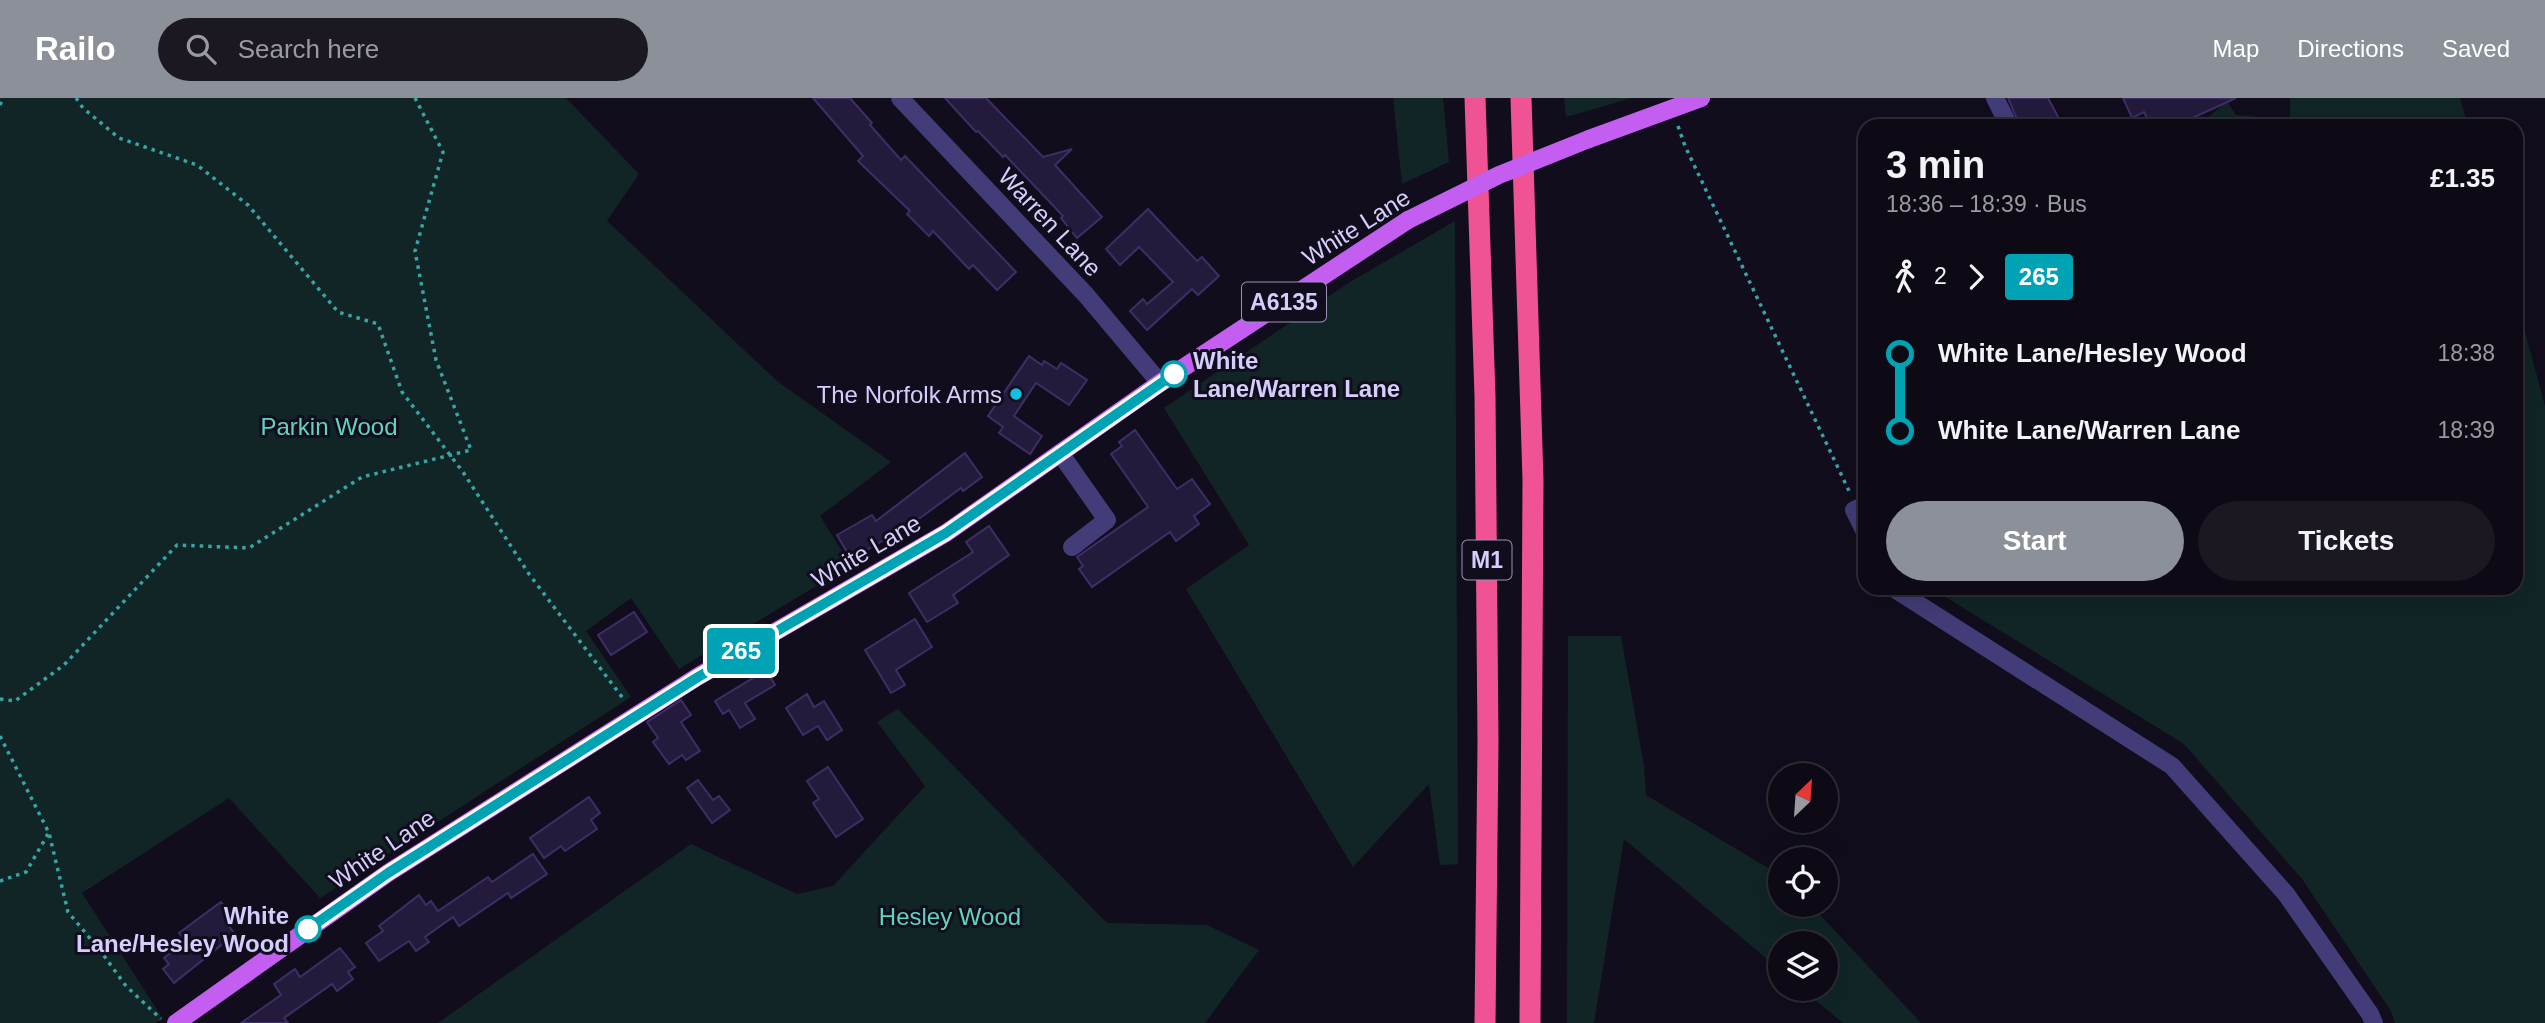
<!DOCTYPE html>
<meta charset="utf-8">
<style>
body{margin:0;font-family:Helvetica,sans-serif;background:#1b1822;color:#f1f3f6;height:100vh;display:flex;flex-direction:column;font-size:26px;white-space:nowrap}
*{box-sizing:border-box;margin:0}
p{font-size:23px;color:#9a9aa0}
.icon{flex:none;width:38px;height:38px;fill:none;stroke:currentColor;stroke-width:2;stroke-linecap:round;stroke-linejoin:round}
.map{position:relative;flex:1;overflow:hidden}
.drawer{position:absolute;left:1858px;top:21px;width:665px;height:476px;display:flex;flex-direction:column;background:#0d0a15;border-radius:21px;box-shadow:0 7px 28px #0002,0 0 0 2px #2d2b34}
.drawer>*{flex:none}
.badge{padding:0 14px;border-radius:5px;font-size:24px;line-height:46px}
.needle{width:46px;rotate:25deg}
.tools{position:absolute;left:1768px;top:665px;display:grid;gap:14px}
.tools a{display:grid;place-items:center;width:70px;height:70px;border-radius:50%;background:#0d0a15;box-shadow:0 7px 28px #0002,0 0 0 2px #2d2b34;font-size:35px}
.map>.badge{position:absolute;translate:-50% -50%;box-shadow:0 0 0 4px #fff}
.legs{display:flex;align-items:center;gap:10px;height:77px;padding:0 28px;font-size:23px}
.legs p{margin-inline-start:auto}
.summary{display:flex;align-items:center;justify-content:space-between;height:119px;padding:0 28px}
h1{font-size:38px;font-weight:800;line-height:52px}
.action{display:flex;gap:14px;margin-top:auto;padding:14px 28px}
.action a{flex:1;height:80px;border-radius:42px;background:#8c9099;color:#fff;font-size:28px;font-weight:800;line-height:80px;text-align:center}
.action a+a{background:#1b1822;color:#f1f3f6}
ul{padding:0 28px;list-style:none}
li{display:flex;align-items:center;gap:24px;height:77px;font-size:26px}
li i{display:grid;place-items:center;width:10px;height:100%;margin:0 9px;background:currentColor}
li i::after{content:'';width:18px;height:18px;margin:-9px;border:5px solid;border-radius:50%;background:#0d0a15}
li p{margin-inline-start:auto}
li:first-child i{background:linear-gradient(#0000 50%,currentColor 0)}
li:last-child i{background:linear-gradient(currentColor 50%,#0000 0)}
header{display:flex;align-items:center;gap:42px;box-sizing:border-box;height:98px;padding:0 35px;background:#8c9099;color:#fff}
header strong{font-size:33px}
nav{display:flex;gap:38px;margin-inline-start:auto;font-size:24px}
.search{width:490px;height:63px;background:#1b1822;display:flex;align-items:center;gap:18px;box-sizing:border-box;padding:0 24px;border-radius:38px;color:#9a9aa0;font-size:26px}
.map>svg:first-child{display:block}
</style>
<header>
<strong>Railo</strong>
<div class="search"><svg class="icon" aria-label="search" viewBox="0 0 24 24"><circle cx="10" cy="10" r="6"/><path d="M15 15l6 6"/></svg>Search here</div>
<nav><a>Map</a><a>Directions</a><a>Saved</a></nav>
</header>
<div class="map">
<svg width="2545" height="925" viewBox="0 0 2545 925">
<rect width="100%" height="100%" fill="#110d1c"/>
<g fill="#112526">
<polygon points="0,0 566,0 639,76 607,123 777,283 891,364 820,418 851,467 679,571 631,500 586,533 631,599 320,800 229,700 82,795 163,921 155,925 0,925"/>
<polygon points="1393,0 1443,0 1449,64 1402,86"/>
<polygon points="1564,0 1632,0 1566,19"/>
<polygon points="2290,0 2460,0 2468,28 2198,28 2227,3 2236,17 2290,22"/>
<polygon points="1455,123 1458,766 1440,767 1429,686 1353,769 1186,491 1249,447 1164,310 1350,184"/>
<polygon points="2517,204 2545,308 2545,925 2395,925 2391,913 2302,781 2184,646 1931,490 2516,490"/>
<polygon points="1568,538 1621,538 1644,668 1646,697 1780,777 1780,807 1811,807 1921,925 1843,925 1802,891 1825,891 1825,845 1780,845 1780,872 1624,741 1594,925 1567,925"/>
<polygon points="898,611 1107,825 1207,827 1259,852 1205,925 438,925 691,746 797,796 833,788 925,688 877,624"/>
</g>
<g fill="#241b3c" stroke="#3d2f66" stroke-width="2">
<polygon points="813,0 850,0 872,25 870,27 901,62 905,58 1016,174 997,192 973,167 969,171 933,133 929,138 907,116 910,113 858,63 863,58"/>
<polygon points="945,0 986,0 1043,59 1072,51 1055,67 1102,119 1077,140 1061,120 1063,118 1005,57 1003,59 978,33 976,34"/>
<polygon points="2008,0 2048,0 2063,28 2020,28"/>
<polygon points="2123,0 2236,0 2175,28 2151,28 2144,14 2132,20"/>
<polygon points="1148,111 1197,163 1202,159 1219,178 1198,197 1192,191 1147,232 1130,213 1143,201 1147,206 1173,184 1139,149 1120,167 1106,151"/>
<polygon points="1029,258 1042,267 1044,263 1057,271 1061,265 1087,282 1069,307 1036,285 1014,318 1042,338 1030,356 999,335 1003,329 988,318"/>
<polygon points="1135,332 1177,391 1192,381 1210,406 1194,418 1199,426 1176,443 1170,434 1092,489 1079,471 1083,468 1077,459 1148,409 1111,356 1122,348 1119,344"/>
<polygon points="965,355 982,379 963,393 961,390 912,426 851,461 837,437 872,417 876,423"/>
<polygon points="989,428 1009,457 953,497 958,505 927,524 909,495 973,454 966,444"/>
<polygon points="634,514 647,534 611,557 598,537"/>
<polygon points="915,521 932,549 896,572 905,587 891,595 865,552"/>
<polygon points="766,572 775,587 745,605 755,621 740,630 729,612 723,616 715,603"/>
<polygon points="807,596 814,609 824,603 842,632 827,642 818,628 803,637 786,610"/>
<polygon points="681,602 691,617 681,624 700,653 686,662 682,657 669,666 653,644 658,640 647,624"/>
<polygon points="828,669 863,721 836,739 813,705 819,701 807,683"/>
<polygon points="698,682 713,702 719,698 730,712 712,725 687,690"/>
<polygon points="589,699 600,715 591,722 597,731 565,753 561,748 544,760 530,740"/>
<polygon points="533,756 547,776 511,800 508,795 459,828 453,819 425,839 429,844 416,853 409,843 379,863 366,845 383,833 379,828 419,797 426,807 431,803 438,813 488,779 492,784"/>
<polygon points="221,804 235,822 228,827 235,836 174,885 163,871 169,866 164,860 185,843 179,835"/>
<polygon points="340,850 355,869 348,874 353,881 337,893 332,886 284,920 288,925 241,925 281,897 274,886 295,871 300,879"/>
</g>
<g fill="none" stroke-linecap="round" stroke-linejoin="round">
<g stroke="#37a4a5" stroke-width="3.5" stroke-dasharray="3.5 5" stroke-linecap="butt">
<polyline points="76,0 83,10 119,40 197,67 248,107 338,214 378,226 402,294 463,374 529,476 625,603"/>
<polyline points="0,7 3,0"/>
<polyline points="1678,28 1685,48 1850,395"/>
<polyline points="0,601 15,603 64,567 177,447 249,450 362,379 471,352 436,262 415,153 443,54 415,0"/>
<polyline points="0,638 49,735 68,814 99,851 126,888 161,921"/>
<polyline points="0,783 26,774 48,736"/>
</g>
<g stroke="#423c78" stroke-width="18">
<polyline points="900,0 1086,197 1160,285"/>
<polyline points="1995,0 2009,28"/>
<polyline points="1060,355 1107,422 1072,449"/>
<polyline points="1866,407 1854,412 1866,436"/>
<polyline points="1893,490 2172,668 2286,796 2370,916 2374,925"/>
</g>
<g stroke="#c35ef1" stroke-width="18">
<polyline points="1589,41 1701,0"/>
<polyline points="176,925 388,775 697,579 946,435 1160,285 1408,122"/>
</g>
<g stroke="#f05394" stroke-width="21">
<polyline points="1475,0 1485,298 1488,644 1485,925"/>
<polyline points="1521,0 1533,382 1530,925"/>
</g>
<polyline stroke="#c35ef1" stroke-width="18" points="1408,122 1499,77 1589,41"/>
</g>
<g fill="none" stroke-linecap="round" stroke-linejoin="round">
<g stroke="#fff" stroke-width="16">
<polyline id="line-1" points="308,831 388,775 698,579 946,435 1174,276"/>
</g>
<use href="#line-1" stroke="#00a3b4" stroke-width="10"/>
</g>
<g fill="#fff" stroke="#00a3b4" stroke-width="3.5">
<circle cx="1174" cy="276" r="12"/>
<circle cx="308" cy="831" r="12"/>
</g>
<circle fill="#13bfe0" stroke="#110d1c" stroke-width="2.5" cx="1016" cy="296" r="7"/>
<g text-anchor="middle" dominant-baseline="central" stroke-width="6" stroke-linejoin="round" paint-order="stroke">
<g fill="#110d1c" stroke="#9a93b8" stroke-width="2">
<rect x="1242" y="184.5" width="84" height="39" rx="5"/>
<rect x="1462.5" y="442.5" width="49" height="39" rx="5"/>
</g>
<g font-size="23" font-weight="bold" fill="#d5cdfb">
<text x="1284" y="204">A6135</text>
<text x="1487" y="462">M1</text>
</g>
<g font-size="24" fill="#d5cdfb" stroke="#110d1c">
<text transform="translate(1050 124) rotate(47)">Warren Lane</text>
<text transform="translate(1356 129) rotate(-32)">White Lane</text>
<text transform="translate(866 453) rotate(-30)">White Lane</text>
<text transform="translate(382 751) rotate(-34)">White Lane</text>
</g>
<g font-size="24" font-weight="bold" fill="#d5cdfb" stroke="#110d1c" text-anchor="start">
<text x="1193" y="262">White<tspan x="1193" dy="28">Lane/Warren Lane</tspan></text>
<text x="289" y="817" text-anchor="end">White<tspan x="289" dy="28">Lane/Hesley Wood</tspan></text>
</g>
<g font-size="24" fill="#d5cdfb" stroke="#110d1c" text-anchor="end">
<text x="1002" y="296">The Norfolk Arms</text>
</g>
<g font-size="24" fill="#60d3be" stroke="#110d1c">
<text x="329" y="328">Parkin Wood</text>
<text x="950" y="818">Hesley Wood</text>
</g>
</g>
</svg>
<div class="tools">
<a><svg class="needle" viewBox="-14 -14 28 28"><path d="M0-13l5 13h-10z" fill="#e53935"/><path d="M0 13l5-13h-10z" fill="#9a9aa0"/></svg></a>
<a><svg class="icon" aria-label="locate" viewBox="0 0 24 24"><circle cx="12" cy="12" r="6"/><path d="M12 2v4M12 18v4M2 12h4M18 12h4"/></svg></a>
<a><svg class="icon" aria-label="layers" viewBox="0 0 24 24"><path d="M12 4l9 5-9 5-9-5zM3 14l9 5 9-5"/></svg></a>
</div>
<b class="badge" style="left:741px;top:553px;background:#00a3b4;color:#fff">265</b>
<section class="drawer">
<div class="summary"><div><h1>3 min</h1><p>18:36 – 18:39 · Bus</p></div><b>£1.35</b></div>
<div class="legs"><svg class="icon" aria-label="walk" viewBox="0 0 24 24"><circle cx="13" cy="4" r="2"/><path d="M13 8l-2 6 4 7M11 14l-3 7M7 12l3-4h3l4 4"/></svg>2<svg class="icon" aria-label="forward" viewBox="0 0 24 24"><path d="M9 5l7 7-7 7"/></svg><b class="badge" style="background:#00a3b4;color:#fff">265</b></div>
<ul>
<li><i style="color:#00a3b4"></i><b>White Lane/Hesley Wood</b><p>18:38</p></li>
<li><i style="color:#00a3b4"></i><b>White Lane/Warren Lane</b><p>18:39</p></li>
</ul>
<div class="action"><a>Start</a><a>Tickets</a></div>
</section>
</div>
